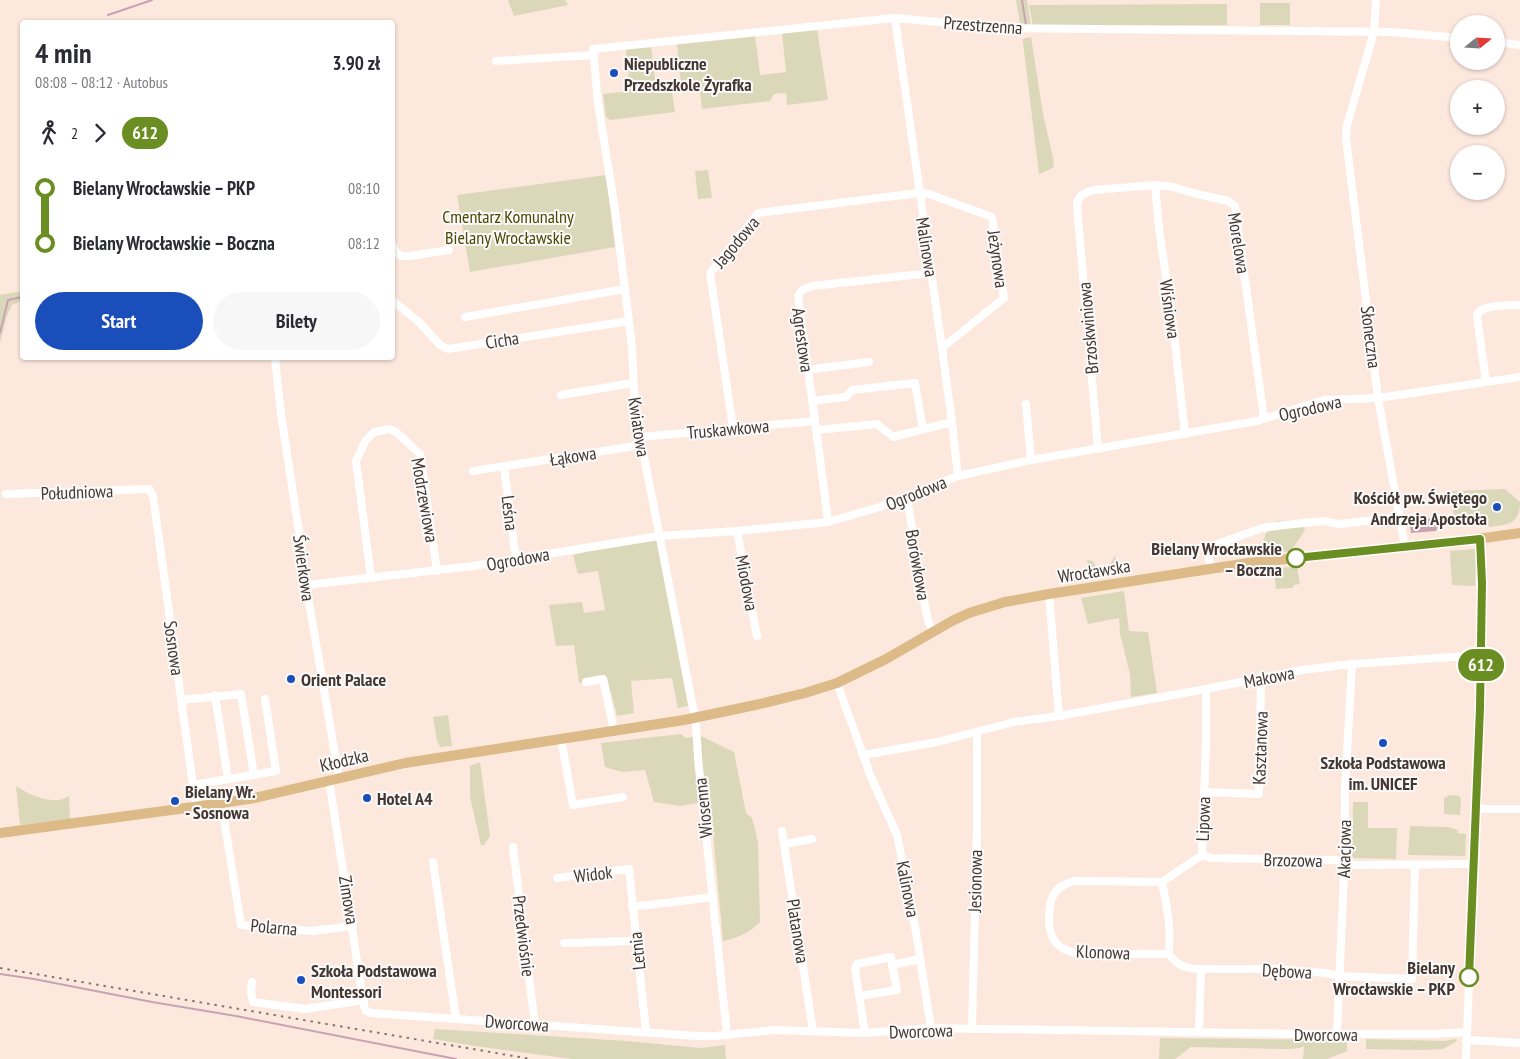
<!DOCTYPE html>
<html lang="pl">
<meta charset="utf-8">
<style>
body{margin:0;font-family:"PT Sans Narrow",sans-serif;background:#f7f7f7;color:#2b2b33;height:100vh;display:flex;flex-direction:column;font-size:19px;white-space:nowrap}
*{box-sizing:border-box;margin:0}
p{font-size:16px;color:#7c7c81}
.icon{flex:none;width:28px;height:28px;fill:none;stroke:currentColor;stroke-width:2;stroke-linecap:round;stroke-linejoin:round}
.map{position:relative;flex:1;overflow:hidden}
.sheet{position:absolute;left:20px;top:20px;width:375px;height:340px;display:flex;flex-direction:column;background:#fff;border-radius:5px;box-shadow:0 1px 4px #0004}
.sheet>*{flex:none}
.badge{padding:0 10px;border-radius:16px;font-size:18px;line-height:32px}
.needle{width:32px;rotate:72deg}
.controls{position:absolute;left:1450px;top:15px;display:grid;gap:10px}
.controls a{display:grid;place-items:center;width:55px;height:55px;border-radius:50%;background:#fff;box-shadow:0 1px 4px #0004;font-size:25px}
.map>.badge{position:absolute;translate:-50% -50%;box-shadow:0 0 0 2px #fff}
.legs{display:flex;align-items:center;gap:8px;height:55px;padding:0 15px;font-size:16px}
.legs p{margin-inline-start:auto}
.overview{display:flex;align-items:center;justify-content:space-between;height:85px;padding:0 15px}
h1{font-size:28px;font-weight:600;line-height:38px}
.primary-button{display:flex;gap:10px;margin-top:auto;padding:10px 15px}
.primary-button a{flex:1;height:58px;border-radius:30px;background:#1a4fbb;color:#fff;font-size:20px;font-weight:600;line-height:58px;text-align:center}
.primary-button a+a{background:#f7f7f7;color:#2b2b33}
ul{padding:0 15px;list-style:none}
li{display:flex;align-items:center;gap:18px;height:55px;font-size:19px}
li i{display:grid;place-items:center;width:8px;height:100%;margin:0 6px;background:currentColor}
li i::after{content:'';width:12px;height:12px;margin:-6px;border:4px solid;border-radius:50%;background:#fff}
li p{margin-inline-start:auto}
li:first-child i{background:linear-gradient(#0000 50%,currentColor 0)}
li:last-child i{background:linear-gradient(currentColor 50%,#0000 0)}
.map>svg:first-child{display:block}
</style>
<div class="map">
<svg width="1520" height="1059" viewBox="0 0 1520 1059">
<rect width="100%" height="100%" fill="#fde8de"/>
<g fill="#dbd8ba">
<polygon points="508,0 565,0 568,5 514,16"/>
<polygon points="1016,0 1027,0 1031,25 1020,23"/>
<rect x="1260" y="3" width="30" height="22"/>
<polygon points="1227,4 1227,25 1033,26 1029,5"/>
<polygon points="817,29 828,100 787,105 786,93 774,94 770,101 702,109 699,83 681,85 677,44 755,35 760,75 786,72 782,33"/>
<polygon points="1031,37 1043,114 1054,162 1053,168 1039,174 1023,42 1023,39"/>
<polygon points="651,47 656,87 671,86 675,112 610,120 606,117 603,94 630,91 626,49"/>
<polygon points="708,170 712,198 698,199 695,171"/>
<polygon points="606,175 615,247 470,272 457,195"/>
<polygon points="22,291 22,301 12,305 7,316 0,343 0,295"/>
<path d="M1505,489l15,13c0,22 -12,23 -31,25l-4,-4 -1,-7 -30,2 -2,-27z"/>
<polygon points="1301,520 1305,529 1302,535 1290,552 1262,550 1265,535 1276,521"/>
<polygon points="656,536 688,706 678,708 672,678 631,681 634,713 617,716 607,678 579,683 574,645 556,646 549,605 582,602 584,613 605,610 598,571 578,574 573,555"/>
<polygon points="1474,549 1476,555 1475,586 1452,585 1450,551"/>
<polygon points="1115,555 1118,570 1117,576 1090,579 1087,560 1093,561 1096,567 1110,565"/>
<polygon points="1297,566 1300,584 1294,585 1293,588 1276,589 1274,569"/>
<polygon points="1124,591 1129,631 1148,632 1157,693 1131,697 1130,674 1120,634 1119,618 1088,624 1081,598"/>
<polygon points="448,715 452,746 440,747 437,741 433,717"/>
<path d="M681,734l4,4 16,-2 33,16 12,61 6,5 6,24 2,80c-11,11 -22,16 -37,19l-13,-140 -30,5 -26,-4 -9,-32 -23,2 -17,-5 -4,-24z"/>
<polygon points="480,762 490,836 484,845 481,845 470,797 470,766"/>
<path d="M16,786c12,8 27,15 42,14 3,0 7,-2 11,-4l1,23 -50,6z"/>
<polygon points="1450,795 1459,796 1461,799 1460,815 1444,814 1444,798"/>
<polygon points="1353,802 1368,802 1368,828 1397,828 1396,859 1354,858 1352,856"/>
<polygon points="1410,826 1447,827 1458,830 1458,833 1466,834 1465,856 1408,855"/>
<polygon points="435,1029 626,1041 701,1048 725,1045 726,1059 572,1059 475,1046 433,1039"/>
<polygon points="1160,1038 1347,1040 1347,1051 1327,1059 1303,1059 1304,1046 1300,1048 1288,1049 1191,1047 1175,1059 1159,1059"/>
<polygon points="1366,1039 1444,1041 1456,1039 1457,1041 1443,1049 1423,1050 1366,1049"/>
</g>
<polygon fill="#c9a2b4" points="1440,517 1440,521 1436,531 1411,533 1409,521"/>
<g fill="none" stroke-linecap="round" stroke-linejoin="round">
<g stroke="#c9a2b4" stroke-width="2">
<polyline points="1022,0 1026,25"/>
<polyline points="108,15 152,0"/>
<polyline points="0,333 8,300 22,297"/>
<polyline points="0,974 34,979 152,1002 236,1016 456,1059"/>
</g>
<g stroke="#fff" stroke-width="8">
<polyline points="1376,0 1374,32 1347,125 1346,138 1378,398 1405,547"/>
<polyline points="895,18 942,348 952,422 958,476"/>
<polyline points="1496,42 1520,45"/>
<polyline points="496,61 594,55"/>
<polyline points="1155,185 1159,228 1174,334 1185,434"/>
<polyline points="392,244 396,252 401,256 410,256 449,250"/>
<polyline points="392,300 420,323 440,345 448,349 629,321"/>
<polyline points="465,317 625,289"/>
<polyline points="275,358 281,414 307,585 309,602 339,778"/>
<polyline points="807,370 869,362"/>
<path d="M1486,382l-9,-67c5,-11 31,-9 43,-10"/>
<polyline points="561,395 633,383"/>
<polyline points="812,401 846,397 852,390 915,383 923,429"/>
<polyline points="1026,404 1031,460"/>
<polyline points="733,428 710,273 758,213 919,193 929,194 992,217 1004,298 942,348"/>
<polyline points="817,430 877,424 893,437 952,422"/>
<polyline points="640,437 815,421"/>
<path d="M1098,449l-21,-243c0,-10 8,-14 17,-16l61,-5 18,2 20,6 35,8 7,5 29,213"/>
<polyline points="504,467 516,559"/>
<polyline points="473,471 642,445"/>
<polyline points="6,494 149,489 153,496 196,807"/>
<polyline points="907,497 921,584 928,621 933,631"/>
<path d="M828,522c-9,-76 -20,-151 -30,-226l4,-6 10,-4 119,-13"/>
<polyline points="737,531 757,636"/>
<polyline points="1211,569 1207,551 1209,547 1262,528 1276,526 1322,521 1340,524 1400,517"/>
<polyline points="371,577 356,461 366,440 374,432 389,429 396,432 420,454 437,571"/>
<polyline points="307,585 473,566 659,536 737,531 828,522 880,507 958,476 1031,460 1257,421 1324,400 1378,398 1520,377"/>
<polyline points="1049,594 1059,716"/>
<polyline points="586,682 603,679 614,731"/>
<polyline points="837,683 863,755 937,742 1014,722 1059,716 1206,689 1302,670 1352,664 1481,655"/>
<path d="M1206,689v53l-4,113 -40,27c4,21 11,51 6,72 10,10 14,14 29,15h81l47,4 15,3 72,3 3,-115"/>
<polyline points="215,695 228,779"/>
<polyline points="181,700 241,694 254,775"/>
<polyline points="561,739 573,805 623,797"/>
<polyline points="863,755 871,777 897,835 913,914 931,1028"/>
<polyline points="329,780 364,1006 366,1011 371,1013 697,1036 715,1036 774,1030 865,1033 931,1028 1307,1034 1432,1034 1467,1032"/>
<polyline points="193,785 276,771 265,699"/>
<polyline points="1204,792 1259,794 1261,678"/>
<polyline points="1476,809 1520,809"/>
<polyline points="224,819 241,925 312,931 353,926"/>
<polyline points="782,831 813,1031"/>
<polyline points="784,844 812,839"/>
<polyline points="513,847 535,1025"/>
<polyline points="1202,855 1211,858 1336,860 1353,865 1473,864"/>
<polyline points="433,862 456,1019"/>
<polyline points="557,878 629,869 646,1032"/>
<path d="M1162,882l-87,-1c-22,5 -26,18 -26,38 0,21 9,31 30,35h89"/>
<polyline points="632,907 713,897"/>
<polyline points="564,943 635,941"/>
<polyline points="252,982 251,992 253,1002 305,1009 364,1000"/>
<polyline points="860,996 897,990 892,965"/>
<polyline points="972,1029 977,828 977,732"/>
<polyline points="1199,1032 1201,969"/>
<polyline points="865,1033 855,969 857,964 891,957 892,965 920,959"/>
<polyline points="1337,1033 1344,873 1345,788 1352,664"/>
<polyline points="727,1035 698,758 696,723 635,410 632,347 629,321 615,210 598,103 593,49 895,18 1002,28 1393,32 1459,38"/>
<polyline points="1466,1040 1520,1043"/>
<polyline points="1466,1059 1480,708 1482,583 1480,539"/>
</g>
<polyline stroke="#dcbb89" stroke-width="10" points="0,833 201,806 255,798 405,763 684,720 760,704 805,693 837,683 886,659 952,621 969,613 1005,602 1049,594 1248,563 1463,541 1520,533"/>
<polyline stroke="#86756e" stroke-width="2" stroke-dasharray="2.5 5" stroke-linecap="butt" points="0,968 531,1059"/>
</g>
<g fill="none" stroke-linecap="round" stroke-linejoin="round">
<g stroke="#fff" stroke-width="11">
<polyline id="line-1" points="1296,558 1480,539 1482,583 1480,708 1469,977"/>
</g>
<use href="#line-1" stroke="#6b8e23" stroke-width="8"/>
</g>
<g fill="#1a4fbb" stroke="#fafafa" stroke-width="2">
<circle cx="614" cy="73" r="5"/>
<circle cx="1497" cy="507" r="5"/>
<circle cx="291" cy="679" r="5"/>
<circle cx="1383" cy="743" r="5"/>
<circle cx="367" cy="798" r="5"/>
<circle cx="175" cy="801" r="5"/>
<circle cx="301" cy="980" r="5"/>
</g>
<g fill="#fff" stroke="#6b8e23" stroke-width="2.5">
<circle cx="1296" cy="558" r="9"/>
<circle cx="1469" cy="977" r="9"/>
</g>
<g text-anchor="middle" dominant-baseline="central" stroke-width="4" stroke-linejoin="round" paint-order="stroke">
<g font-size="18" fill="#443630" stroke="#fafafa">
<text transform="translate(983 25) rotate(4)">Przestrzenna</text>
<text transform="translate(736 242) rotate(-50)">Jagodowa</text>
<text transform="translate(1239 243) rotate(81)">Morelowa</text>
<text transform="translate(927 247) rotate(81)">Malinowa</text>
<text transform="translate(998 259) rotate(82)">Jeżynowa</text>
<text transform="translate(1170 309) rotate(82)">Wiśniowa</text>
<text transform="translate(1088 328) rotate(-95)">Brzoskwiniowa</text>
<text transform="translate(1371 337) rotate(83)">Słoneczna</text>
<text transform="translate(502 340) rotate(-9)">Cicha</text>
<text transform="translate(803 340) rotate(82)">Agrestowa</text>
<text transform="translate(1310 408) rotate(-13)">Ogrodowa</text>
<text transform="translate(639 427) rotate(81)">Kwiatowa</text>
<text transform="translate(728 429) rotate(-5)">Truskawkowa</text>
<text transform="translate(573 456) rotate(-9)">Łąkowa</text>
<text transform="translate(77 492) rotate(-2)">Południowa</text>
<text transform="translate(916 493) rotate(-22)">Ogrodowa</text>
<text transform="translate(425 500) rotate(80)">Modrzewiowa</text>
<text transform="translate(510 513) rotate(83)">Leśna</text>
<text transform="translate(518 559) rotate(-10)">Ogrodowa</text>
<text transform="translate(918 565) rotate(80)">Borówkowa</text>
<text transform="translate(304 568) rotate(82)">Świerkowa</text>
<text transform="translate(1094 571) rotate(-9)">Wrocławska</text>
<text transform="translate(747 583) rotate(79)">Miodowa</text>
<text transform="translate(174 648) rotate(82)">Sosnowa</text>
<text transform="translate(1269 677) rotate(-11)">Makowa</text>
<text transform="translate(1260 748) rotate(-88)">Kasztanowa</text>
<text transform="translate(344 760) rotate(-13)">Kłodzka</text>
<text transform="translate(703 808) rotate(-96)">Wiosenna</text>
<text transform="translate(1203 819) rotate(-88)">Lipowa</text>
<text transform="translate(1344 849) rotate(-89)">Akacjowa</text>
<text transform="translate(1293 860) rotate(1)">Brzozowa</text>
<text transform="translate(593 874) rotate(-7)">Widok</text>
<text transform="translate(975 881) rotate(-89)">Jesionowa</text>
<text transform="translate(908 889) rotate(79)">Kalinowa</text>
<text transform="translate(349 900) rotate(81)">Zimowa</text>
<text transform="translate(274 927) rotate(5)">Polarna</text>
<text transform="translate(798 931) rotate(81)">Platanowa</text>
<text transform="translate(524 936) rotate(83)">Przedwiośnie</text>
<text transform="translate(637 951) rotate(-96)">Letnia</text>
<text transform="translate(1103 952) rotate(2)">Klonowa</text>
<text transform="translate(1287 971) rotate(3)">Dębowa</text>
<text transform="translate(517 1023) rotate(4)">Dworcowa</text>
<text transform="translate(921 1031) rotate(-2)">Dworcowa</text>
<text x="1326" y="1034">Dworcowa</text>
</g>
<g font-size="18" font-weight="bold" fill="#443630" stroke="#fafafa" text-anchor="start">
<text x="624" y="63">Niepubliczne<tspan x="624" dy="21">Przedszkole Żyrafka</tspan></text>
<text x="1487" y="497" text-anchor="end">Kościół pw. Świętego<tspan x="1487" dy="21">Andrzeja Apostoła</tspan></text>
<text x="301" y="679">Orient Palace</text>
<text x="1383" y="762" text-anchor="middle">Szkoła Podstawowa<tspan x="1383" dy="21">im. UNICEF</tspan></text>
<text x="185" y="791">Bielany Wr.<tspan x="185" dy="21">- Sosnowa</tspan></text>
<text x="377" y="798">Hotel A4</text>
<text x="311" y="970">Szkoła Podstawowa<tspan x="311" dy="21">Montessori</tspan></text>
</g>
<g font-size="18" fill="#4d4600" stroke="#fafafa">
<text x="508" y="216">Cmentarz Komunalny<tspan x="508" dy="21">Bielany Wrocławskie</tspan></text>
</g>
<g font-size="18" font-weight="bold" fill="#443630" stroke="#fafafa" text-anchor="end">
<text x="1282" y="548">Bielany Wrocławskie<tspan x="1282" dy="21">– Boczna</tspan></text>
<text x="1455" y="967">Bielany<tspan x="1455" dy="21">Wrocławskie – PKP</tspan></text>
</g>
</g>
</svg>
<div class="controls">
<a><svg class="needle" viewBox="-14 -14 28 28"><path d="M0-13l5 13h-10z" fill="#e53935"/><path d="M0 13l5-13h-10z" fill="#7c7c81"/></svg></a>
<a>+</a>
<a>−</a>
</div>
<b class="badge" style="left:1481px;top:665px;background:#6b8e23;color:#fff">612</b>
<section class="sheet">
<div class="overview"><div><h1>4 min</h1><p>08:08 – 08:12 · Autobus</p></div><b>3.90 zł</b></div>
<div class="legs"><svg class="icon" aria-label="walk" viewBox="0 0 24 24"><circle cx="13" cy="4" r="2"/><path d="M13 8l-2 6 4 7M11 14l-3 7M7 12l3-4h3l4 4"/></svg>2<svg class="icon" aria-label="forward" viewBox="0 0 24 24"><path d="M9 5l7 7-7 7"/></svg><b class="badge" style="background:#6b8e23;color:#fff">612</b></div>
<ul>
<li><i style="color:#6b8e23"></i><b>Bielany Wrocławskie – PKP</b><p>08:10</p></li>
<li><i style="color:#6b8e23"></i><b>Bielany Wrocławskie – Boczna</b><p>08:12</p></li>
</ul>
<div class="primary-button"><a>Start</a><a>Bilety</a></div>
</section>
</div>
